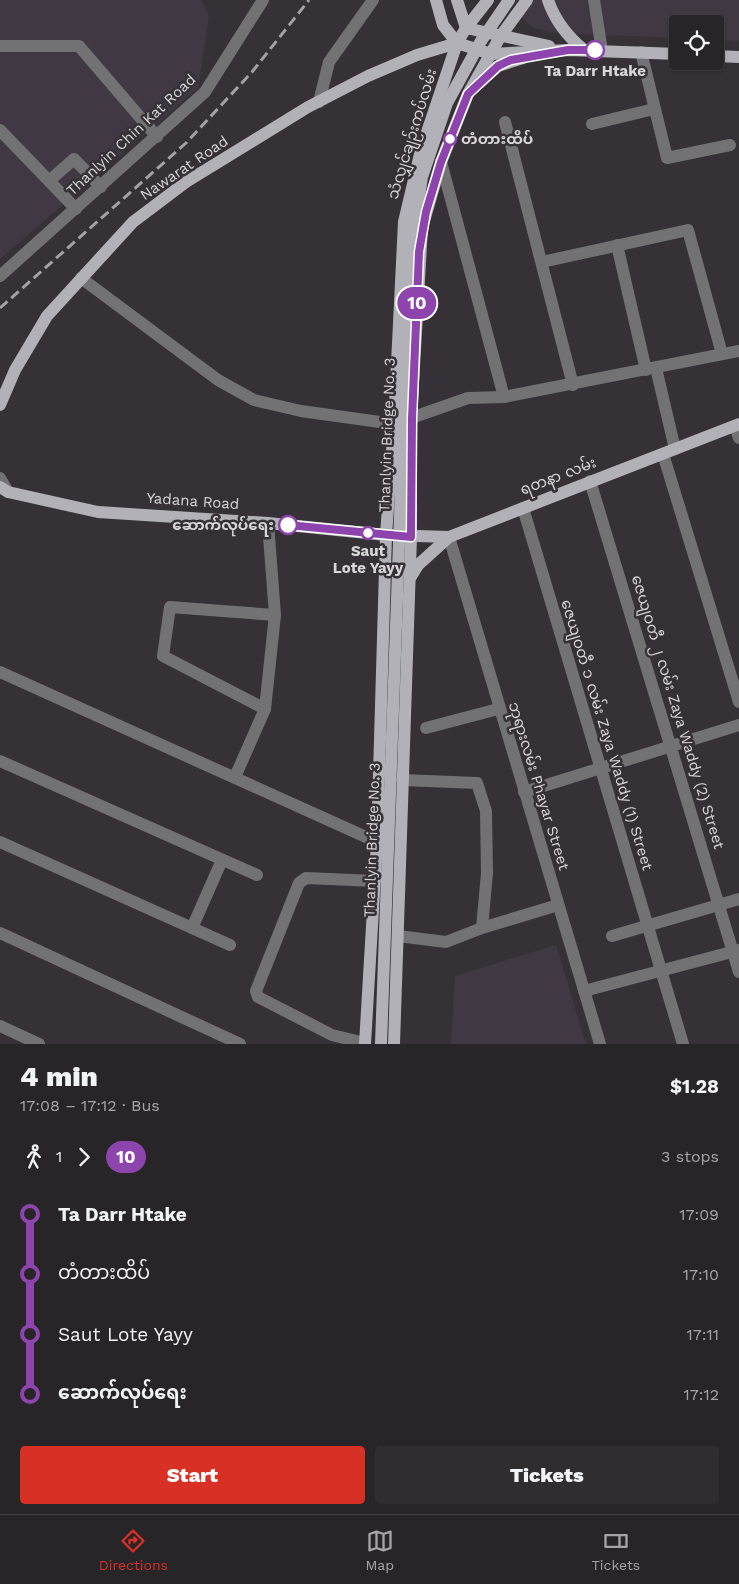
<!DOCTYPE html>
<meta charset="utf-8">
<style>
body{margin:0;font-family:"Work Sans","Noto Sans Myanmar",sans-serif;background:#302d30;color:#f1f3f6;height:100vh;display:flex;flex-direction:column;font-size:19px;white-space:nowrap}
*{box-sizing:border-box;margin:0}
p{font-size:16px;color:#a5a5a8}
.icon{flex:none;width:28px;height:28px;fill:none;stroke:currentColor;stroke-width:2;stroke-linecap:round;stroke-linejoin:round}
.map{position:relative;height:1044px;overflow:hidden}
.panel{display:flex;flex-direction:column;background:#282528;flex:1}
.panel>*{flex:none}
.badge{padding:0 10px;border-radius:16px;font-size:18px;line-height:32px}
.fabs{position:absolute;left:669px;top:15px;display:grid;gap:10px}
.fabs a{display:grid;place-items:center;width:55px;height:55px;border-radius:5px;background:#282528;box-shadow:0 1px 4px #0004,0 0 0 1px #444245;font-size:25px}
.map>.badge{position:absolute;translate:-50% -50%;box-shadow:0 0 0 2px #fff}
.legs{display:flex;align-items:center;gap:8px;height:55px;padding:0 20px;font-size:16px}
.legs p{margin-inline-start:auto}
.head{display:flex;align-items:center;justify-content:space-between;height:85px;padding:0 20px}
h1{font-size:28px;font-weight:800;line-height:38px}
.button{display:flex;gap:10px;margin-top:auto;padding:10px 20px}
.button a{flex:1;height:58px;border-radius:5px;background:#d93025;color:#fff;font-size:20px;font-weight:800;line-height:58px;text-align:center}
.button a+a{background:#302d30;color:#f1f3f6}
ul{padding:0 20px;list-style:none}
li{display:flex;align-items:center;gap:18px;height:60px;font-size:19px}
li i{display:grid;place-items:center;width:8px;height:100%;margin:0 6px;background:currentColor}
li i::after{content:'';width:12px;height:12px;margin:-6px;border:4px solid;border-radius:50%;background:#282528}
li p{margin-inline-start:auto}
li:first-child i{background:linear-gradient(#0000 50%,currentColor 0)}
li:last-child i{background:linear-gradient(currentColor 50%,#0000 0)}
.menu{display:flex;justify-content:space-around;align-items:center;height:70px;border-top:1px solid #444245;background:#282528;font-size:14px;color:#a5a5a8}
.menu a{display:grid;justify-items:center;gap:2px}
.menu .active{color:#d93025}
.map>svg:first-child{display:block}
</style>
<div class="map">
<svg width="739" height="1044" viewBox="0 0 739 1044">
<rect width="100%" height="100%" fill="#353136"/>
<g fill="#403944">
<polygon points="0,0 201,0 209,16 198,88 0,259"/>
<polygon points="515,0 739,0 739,41 715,40 715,24 678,24 677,38 554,33 532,27 518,13"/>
<polygon points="556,945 586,1044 451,1044 455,976"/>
</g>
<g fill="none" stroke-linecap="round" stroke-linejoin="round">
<g stroke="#727275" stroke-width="12">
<polyline points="594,0 602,51"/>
<polyline points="0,46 79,46 157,137"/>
<polyline points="641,52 667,158 730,145"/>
<polyline points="319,102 329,62 373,0"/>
<polyline points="505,122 573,385"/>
<polyline points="592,124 654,109"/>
<polyline points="0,130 76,209"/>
<polyline points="441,162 504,397"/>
<polyline points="49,181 74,159 101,187"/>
<polyline points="617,245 646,370"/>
<polyline points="542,262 688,230 722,354"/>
<polyline points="0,276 205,92 263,0"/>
<polyline points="81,278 218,380 254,400 301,411 394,424 468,398 504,397 739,351"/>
<polyline points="656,368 675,449"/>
<polyline points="735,426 739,438"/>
<polyline points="663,454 739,702"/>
<polyline points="0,478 8,492"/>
<polyline points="590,481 739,972"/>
<polyline points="523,508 683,1044"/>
<polyline points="449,537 600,1044"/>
<polyline points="0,672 377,842"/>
<polyline points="265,709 163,656 170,607 275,615"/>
<polyline points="426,728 498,709"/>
<polyline points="0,761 257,875"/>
<polyline points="235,777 265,709 275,615 268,523"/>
<polyline points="402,780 477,783 486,811 487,873 482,928"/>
<polyline points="524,792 739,725"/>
<polyline points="0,842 230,945"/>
<polyline points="192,928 222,860"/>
<polyline points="0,933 240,1044"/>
<polyline points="398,936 446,942 482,928 558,905"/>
<polyline points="612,936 739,899"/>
<polyline points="584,991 739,950"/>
<polyline points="0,1026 39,1044"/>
<polyline points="365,1043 332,1035 258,997 256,991 299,883 306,878 375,881"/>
</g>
<g stroke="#b1b1b7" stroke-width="12">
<polyline points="436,0 443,25 457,43 491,54 568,50 678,54"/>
<polyline points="457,0 466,28"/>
<path d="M548,0c7,21 19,36 36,50"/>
<polyline points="466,28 549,46"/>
<polyline points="715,56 739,57"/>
<polyline points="479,83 498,66 523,58"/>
<polyline points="0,405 15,370 47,316 133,222 186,182 308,107 368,76 417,55 457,43"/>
<polyline points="0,487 8,492 98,512 268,523 386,535 449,537 739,424"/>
<polyline points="410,578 418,565 449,537"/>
<polyline points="365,1044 377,842 386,535 394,424 404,222 421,150 457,43 466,28 488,0"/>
<polyline points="394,1044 411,537 411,419 422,228 441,162 468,94 500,37 527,0"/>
</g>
<polyline stroke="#a4a1a5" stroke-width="3" stroke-dasharray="10 5" stroke-linecap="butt" points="0,308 186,143 252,72 309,0"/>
<polyline stroke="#b1b1b7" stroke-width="12" points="381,1044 409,264 422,177 447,103 481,41 509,0"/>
</g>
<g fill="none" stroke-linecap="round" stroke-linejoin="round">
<g stroke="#fff" stroke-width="11">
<polyline id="line-1" points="288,525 411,537 412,419 419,252 426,212 441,162 468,94 498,66 511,60 568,50 595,50"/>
</g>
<use href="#line-1" stroke="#8e44ad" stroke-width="8"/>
</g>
<g fill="#fff" stroke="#8e44ad" stroke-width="2.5">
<circle cx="595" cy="50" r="9"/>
<circle cx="450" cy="139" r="6"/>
<circle cx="288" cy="525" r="9"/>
<circle cx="368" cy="533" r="6"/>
</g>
<g text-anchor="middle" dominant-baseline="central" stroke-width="5" stroke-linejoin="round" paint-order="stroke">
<g font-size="15" font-weight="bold" fill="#d8d6d9" stroke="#353136">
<text x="595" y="71">Ta Darr Htake</text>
<text x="461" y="139" text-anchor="start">တံတားထိပ်</text>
<text x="274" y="525" text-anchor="end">ဆောက်လုပ်ရေး</text>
<text x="368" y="551">Saut<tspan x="368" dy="17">Lote Yayy</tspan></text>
</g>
<g font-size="15" fill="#d8d6d9" stroke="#353136">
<text transform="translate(412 134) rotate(-73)">သံလျှင်ချဉ်းကပ်လမ်း</text>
<text transform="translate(131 135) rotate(-43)">Thanlyin Chin Kat Road</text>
<text transform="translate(184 168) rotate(-34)">Nawarat Road</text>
<text transform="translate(387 435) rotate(-88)">Thanlyin Bridge No. 3</text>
<text transform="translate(558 476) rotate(-21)">ရတနာ လမ်း</text>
<text transform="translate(193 501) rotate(4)">Yadana Road</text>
<text transform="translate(678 712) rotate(73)">ဇေယျဝတီ ၂ လမ်း Zaya Waddy (2) Street</text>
<text transform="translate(607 735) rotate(73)">ဇေယျဝတီ ၁ လမ်း Zaya Waddy (1) Street</text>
<text transform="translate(539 786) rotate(73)">ဘုရားလမ်း Phayar Street</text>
<text transform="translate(372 840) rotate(-88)">Thanlyin Bridge No. 3</text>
</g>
</g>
</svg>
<div class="fabs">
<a><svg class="icon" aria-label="locate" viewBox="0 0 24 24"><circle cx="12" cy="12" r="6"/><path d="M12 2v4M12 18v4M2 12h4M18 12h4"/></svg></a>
</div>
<b class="badge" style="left:417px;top:303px;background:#8e44ad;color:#fff">10</b>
</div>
<section class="panel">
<div class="head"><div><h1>4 min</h1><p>17:08 – 17:12 · Bus</p></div><b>$1.28</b></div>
<div class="legs"><svg class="icon" aria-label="walk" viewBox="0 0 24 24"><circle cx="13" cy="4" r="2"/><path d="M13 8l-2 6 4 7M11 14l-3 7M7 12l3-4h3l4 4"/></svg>1<svg class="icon" aria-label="forward" viewBox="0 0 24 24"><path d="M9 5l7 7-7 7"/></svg><b class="badge" style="background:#8e44ad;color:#fff">10</b><p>3 stops</p></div>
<ul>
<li><i style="color:#8e44ad"></i><b>Ta Darr Htake</b><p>17:09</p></li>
<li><i style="color:#8e44ad"></i><span>တံတားထိပ်</span><p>17:10</p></li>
<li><i style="color:#8e44ad"></i><span>Saut Lote Yayy</span><p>17:11</p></li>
<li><i style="color:#8e44ad"></i><b>ဆောက်လုပ်ရေး</b><p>17:12</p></li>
</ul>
<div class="button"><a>Start</a><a>Tickets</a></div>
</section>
<nav class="menu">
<a class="active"><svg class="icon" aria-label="directions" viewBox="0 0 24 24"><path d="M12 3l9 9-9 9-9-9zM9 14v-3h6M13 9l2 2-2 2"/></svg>Directions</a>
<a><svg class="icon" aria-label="map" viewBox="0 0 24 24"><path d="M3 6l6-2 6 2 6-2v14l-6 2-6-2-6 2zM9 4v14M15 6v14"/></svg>Map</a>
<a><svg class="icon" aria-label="tickets" viewBox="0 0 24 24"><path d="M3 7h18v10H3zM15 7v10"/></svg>Tickets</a>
</nav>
